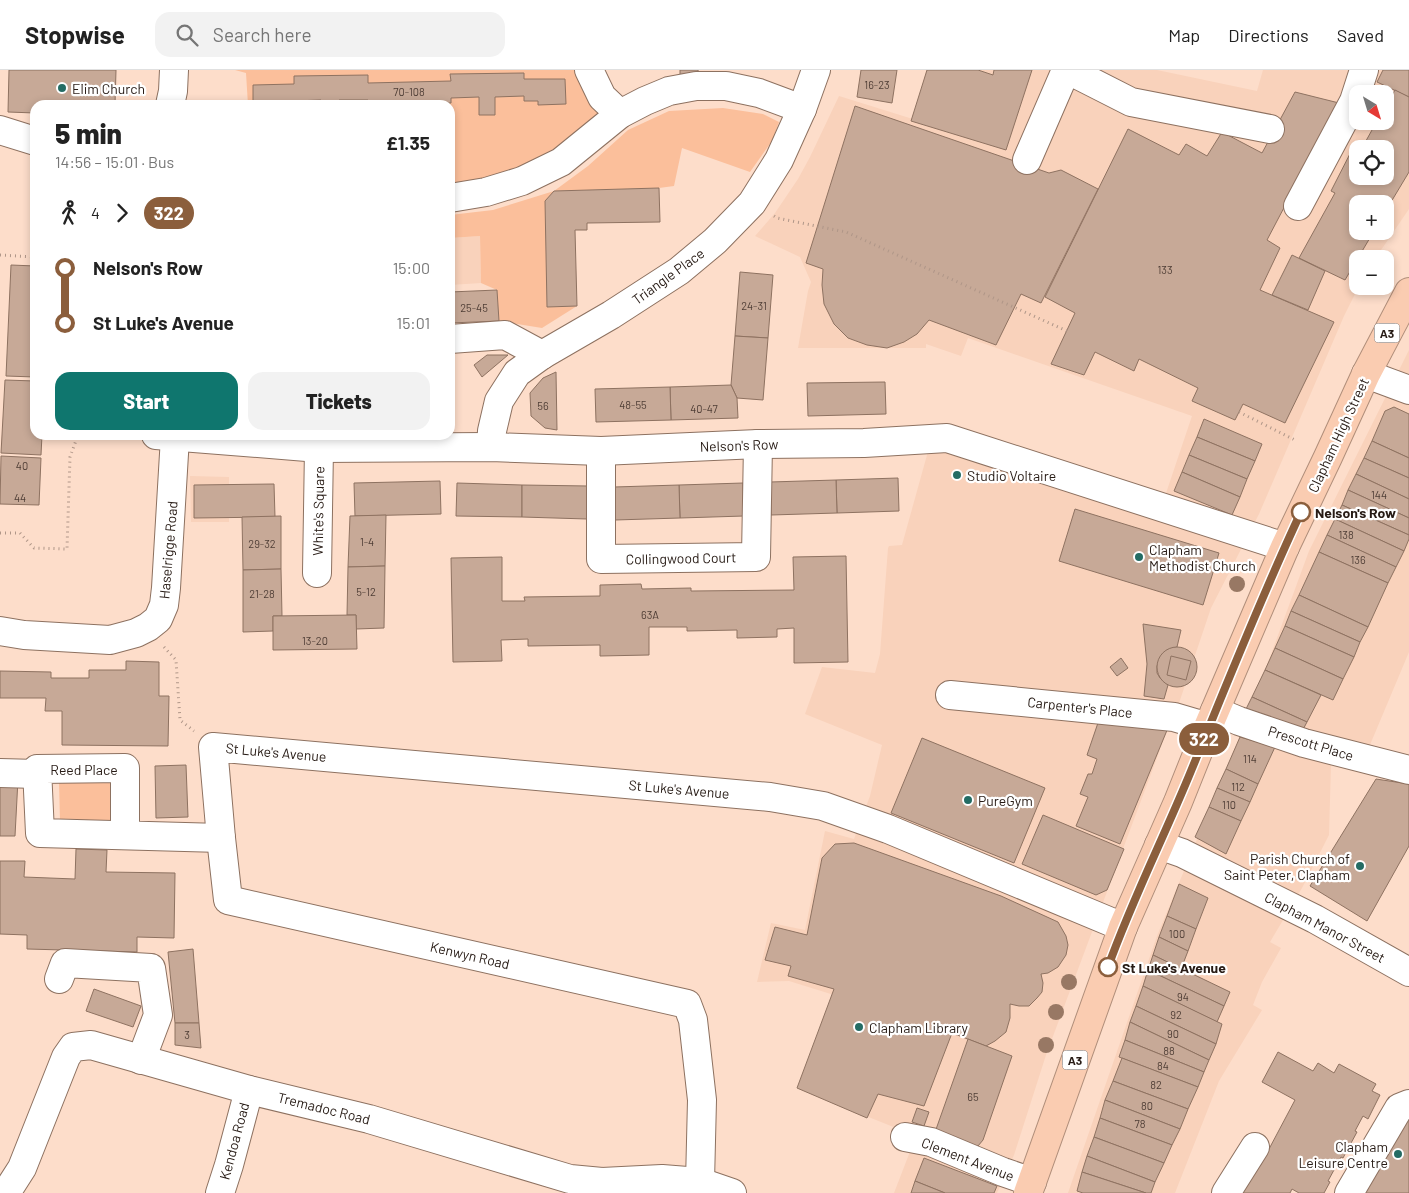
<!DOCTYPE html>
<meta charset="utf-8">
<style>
body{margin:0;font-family:Barlow,sans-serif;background:#f2f2f2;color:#222;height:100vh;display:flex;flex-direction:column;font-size:19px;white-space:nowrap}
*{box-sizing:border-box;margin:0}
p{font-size:16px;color:#767676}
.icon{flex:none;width:28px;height:28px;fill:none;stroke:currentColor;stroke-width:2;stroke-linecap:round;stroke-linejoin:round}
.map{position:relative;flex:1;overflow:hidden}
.side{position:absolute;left:30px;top:30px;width:425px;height:340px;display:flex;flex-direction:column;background:#fff;border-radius:15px;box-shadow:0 2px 8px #0003}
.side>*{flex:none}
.badge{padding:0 10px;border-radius:16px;font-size:18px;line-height:32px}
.needle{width:32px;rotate:142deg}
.controls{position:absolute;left:1349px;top:15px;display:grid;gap:10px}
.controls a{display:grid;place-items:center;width:45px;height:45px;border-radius:10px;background:#fff;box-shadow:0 2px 8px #0003;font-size:25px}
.map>.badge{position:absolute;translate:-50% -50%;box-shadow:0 0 0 2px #fff}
.legs{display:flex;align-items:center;gap:8px;height:55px;padding:0 25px;font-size:16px}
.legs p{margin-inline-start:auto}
.headline{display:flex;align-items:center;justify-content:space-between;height:85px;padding:0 25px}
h1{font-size:28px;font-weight:800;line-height:38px}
.action{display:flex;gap:10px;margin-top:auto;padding:10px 25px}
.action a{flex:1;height:58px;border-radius:15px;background:#0f766e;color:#fff;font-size:20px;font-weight:800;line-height:58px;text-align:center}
.action a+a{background:#f2f2f2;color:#222}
ul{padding:0 25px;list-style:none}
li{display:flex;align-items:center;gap:18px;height:55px;font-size:19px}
li i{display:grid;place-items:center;width:8px;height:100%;margin:0 6px;background:currentColor}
li i::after{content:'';width:12px;height:12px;margin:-6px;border:4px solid;border-radius:50%;background:#fff}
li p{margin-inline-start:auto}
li:first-child i{background:linear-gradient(#0000 50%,currentColor 0)}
li:last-child i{background:linear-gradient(currentColor 50%,#0000 0)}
header{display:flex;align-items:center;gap:30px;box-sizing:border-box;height:70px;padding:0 25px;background:#fff;border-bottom:1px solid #e0e0e0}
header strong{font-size:24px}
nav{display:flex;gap:28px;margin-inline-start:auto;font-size:18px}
.search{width:350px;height:45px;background:#f2f2f2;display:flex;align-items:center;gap:12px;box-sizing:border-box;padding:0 18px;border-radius:15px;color:#767676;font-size:19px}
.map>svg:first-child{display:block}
</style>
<header>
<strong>Stopwise</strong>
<div class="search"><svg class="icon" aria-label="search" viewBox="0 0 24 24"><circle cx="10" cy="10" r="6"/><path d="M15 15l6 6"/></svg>Search here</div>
<nav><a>Map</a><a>Directions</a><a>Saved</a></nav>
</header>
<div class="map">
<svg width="1409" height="1123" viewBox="0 0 1409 1123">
<rect width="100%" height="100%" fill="#fdddca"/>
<g fill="#f9d2bb" fill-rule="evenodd">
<path d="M926,0h231l100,21 6,-21h146v139l-34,50h-17v27h1l-15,30 -85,198 -48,94 -34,101 -7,14 -124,332 -32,100 -17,38h-103l22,-57 -115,-46 -2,-4 35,-91 -45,-14 -32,1 14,-59 34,7 20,-99 29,8 16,-43 12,-51 -77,-31 17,-47 53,6 5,-19 8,-106 1,-2 13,-1 30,-108 227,77 33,-98 -224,-78 -7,18 -35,-12v4h-128l10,-57 3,-9 -11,-25 -45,-21 20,-23 23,-34 12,-22 29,-61 77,24zM1358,24h27v27h-27zM1358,79h27v27h-27zM1358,134h27v27h-27z"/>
<polygon points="480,166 481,213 450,215 450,168"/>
<polygon points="1409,280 1409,582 1367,682 1331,694 1329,765 1302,818 1270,872 1281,878 1262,912 1253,935 1262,940 1219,1011 1175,1123 1068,1123 1157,866 1249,644 1309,481"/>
<polygon points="190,406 229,407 229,452 191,452"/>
</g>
<g fill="#fbbf9b">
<polygon points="235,0 580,0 602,44 549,86 474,114 451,117 450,35 248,35 246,3"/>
<polygon points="723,38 763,44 779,52 772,71 750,102 682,78 674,116 659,118 554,121 547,237 577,236 542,258 499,251 497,220 481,213 480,166 450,168 450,145 493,140 554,121 588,96 628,60 669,41"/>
<polygon points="112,708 113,752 60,751 59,711"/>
</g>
<g fill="#c7a997" stroke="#8e7261" fill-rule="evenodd">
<polygon points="9,0 116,0 115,35 35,35 35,43 8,42"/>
<polygon points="680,0 698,0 699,6 680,6"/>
<polygon points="861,0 897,0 892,33 857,27"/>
<polygon points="927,0 978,0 993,5 994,0 1032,0 1006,80 911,51"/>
<polygon points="1383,0 1409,0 1409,27 1377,12"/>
<polygon points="524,3 524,9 565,9 566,34 538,35 538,31 524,31 524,26 495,27 495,45 479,45 479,27 451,28 451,33 436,33 436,35 368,35 368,30 339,30 339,35 321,35 321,30 294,31 294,35 253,35 253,15 294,14 294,6 368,5 368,13 451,11 450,4"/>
<path d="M1395,20l14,7v75l-24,40v-8h-27v27h16l-29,49 -46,-22 36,-65 -4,-2 24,-47 7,4 15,-27h8v-13zM1358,79h27v27h-27z"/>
<polygon points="1295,22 1339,33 1267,170 1280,178 1260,220 1334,252 1285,353 1243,334 1235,350 1192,331 1198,318 1139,289 1134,301 1095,282 1084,305 1051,294 1075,243 1045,227 1128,59 1179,85 1186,74 1207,86 1222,62 1262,83"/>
<polygon points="855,36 1049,103 1061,100 1098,119 1041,233 1021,224 996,275 929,250 917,264 904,272 887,278 867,275 848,268 834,254 824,234 822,215 823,199 806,193"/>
<polygon points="659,118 660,152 587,153 587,160 575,160 577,236 547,237 545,131 554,121"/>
<polygon points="1292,185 1325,201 1308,240 1272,225"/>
<polygon points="11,195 35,196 35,307 6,306"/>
<polygon points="740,202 773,205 768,268 735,266"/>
<polygon points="497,220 499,251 450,253 450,222"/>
<polygon points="735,266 768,268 763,330 737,328 731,315"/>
<polygon points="487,285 508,285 482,307 474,295"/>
<polygon points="556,302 557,360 545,358 531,346 530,323 543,308"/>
<polygon points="5,310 35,311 35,365 42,365 41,385 1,383"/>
<polygon points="885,312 886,344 808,346 807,313"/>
<polygon points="731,315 737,328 738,348 671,350 670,317"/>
<polygon points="670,317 671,350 596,352 595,319"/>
<polygon points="1394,337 1409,344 1409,388 1372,371 1385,341"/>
<polygon points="1204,349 1262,374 1255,391 1197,367"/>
<polygon points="1197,367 1255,391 1247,409 1189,385"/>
<polygon points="1372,371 1409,388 1409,408 1364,388"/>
<polygon points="1189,385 1247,409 1240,427 1182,402"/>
<polygon points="1,386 41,388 39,435 0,434"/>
<polygon points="1364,388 1409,408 1409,429 1356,404"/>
<polygon points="1182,402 1240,427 1232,445 1174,421"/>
<polygon points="1356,404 1409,429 1409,448 1348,420"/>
<polygon points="898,408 899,441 837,443 836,410"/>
<polygon points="836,410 837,443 771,445 770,412"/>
<polygon points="440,411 441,444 355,446 354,413"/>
<polygon points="457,413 522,415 522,447 456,446"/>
<polygon points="743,413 744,446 680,448 679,415"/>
<polygon points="274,414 275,447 194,448 194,415"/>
<polygon points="522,415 588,416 587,449 522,447"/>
<polygon points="679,415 680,448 615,450 614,417"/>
<polygon points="1348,420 1409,448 1409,465 1342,435"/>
<polygon points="1342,435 1409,465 1409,469 1404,481 1335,449"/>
<polygon points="1075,439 1219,483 1203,535 1059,491"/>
<polygon points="386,445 385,496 348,497 350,446"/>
<polygon points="281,446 281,499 243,500 242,447"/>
<polygon points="1335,449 1404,481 1396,497 1327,465"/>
<polygon points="1327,465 1396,497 1388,513 1319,482"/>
<polygon points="1319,482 1388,513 1368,557 1299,525"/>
<polygon points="846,486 848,592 794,593 794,558 777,559 777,567 737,568 737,560 687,561 687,557 649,557 649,585 600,586 600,575 528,576 528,569 501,570 502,591 453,592 451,488 502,487 502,531 525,531 524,527 600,526 600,515 641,514 642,519 691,518 691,521 794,520 793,487"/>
<polygon points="385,496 384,558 356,559 356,545 347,545 348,497"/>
<polygon points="281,499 282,546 273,546 273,561 243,562 243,500"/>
<polygon points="1299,525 1368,557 1360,572 1291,541"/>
<polygon points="1291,541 1360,572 1354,587 1285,556"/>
<polygon points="356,545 357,579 273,580 273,546"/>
<polygon points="1143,554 1181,560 1177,577 1167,580 1162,584 1157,596 1157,603 1160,608 1168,615 1164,629 1144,626 1147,594"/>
<polygon points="1285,556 1354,587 1343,609 1275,578"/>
<circle cx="1177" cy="597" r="20"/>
<polygon points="1275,578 1343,609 1333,630 1265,600"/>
<polygon points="1171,586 1191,591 1186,610 1167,605"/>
<polygon points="1121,588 1128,598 1117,606 1110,597"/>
<polygon points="126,591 159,592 159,626 169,626 168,676 62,675 62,641 45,641 46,628 0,628 0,601 51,602 51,608 89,608 89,600 126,600"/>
<polygon points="1265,600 1321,625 1307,652 1252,627"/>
<polygon points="1252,627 1307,652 1299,667 1244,643"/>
<polygon points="1101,644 1170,653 1120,774 1076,756 1088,727 1080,724 1088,704 1092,704 1097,689 1087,685"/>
<polygon points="1240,667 1275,677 1258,714 1226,699"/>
<polygon points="922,668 1045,718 1014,793 891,743"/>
<polygon points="186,695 188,747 156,748 155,696"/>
<polygon points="1226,699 1258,714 1250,732 1217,718"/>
<polygon points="0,708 18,709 15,766 0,766"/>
<polygon points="1376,709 1409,714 1409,776 1367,851 1310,816"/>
<polygon points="1217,718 1250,732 1241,751 1209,737"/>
<polygon points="1209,737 1241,751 1226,784 1195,767"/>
<polygon points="1043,745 1124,779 1107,820 1096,825 1022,794"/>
<polygon points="854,773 1001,826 1058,852 1066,866 1068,875 1066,885 1058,897 1048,903 1041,904 1043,913 1042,922 1037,928 1029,936 1019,936 1010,934 1010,948 1006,962 995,971 986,976 952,963 924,1036 878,1024 867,1048 797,1018 834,919 788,906 791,896 765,890 775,857 807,865 822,788 835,774"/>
<polygon points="76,779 107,780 106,802 175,803 174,868 137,867 137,882 27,879 27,865 0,864 0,791 25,791 24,807 75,809"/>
<polygon points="1179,814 1208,828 1196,859 1167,846"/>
<polygon points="1167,846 1196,859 1188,881 1159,867"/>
<polygon points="1159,867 1188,881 1181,899 1153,885"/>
<polygon points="193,879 199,953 175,953 168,882"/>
<polygon points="1153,885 1230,922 1224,936 1148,900"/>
<polygon points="1148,900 1224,936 1217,952 1143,916"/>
<polygon points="1143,916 1222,954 1216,974 1136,936"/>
<polygon points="94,919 141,936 133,957 86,941"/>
<polygon points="1136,936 1216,974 1209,990 1130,952"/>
<polygon points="1130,952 1209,990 1204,1002 1125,970"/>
<polygon points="175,953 199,953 201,978 175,975"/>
<polygon points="968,969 1012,986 983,1070 978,1076 970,1079 934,1065"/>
<polygon points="1125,970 1204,1002 1198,1017 1119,987"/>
<polygon points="1278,982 1313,1001 1318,993 1334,1003 1339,994 1376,1014 1372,1021 1380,1025 1368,1049 1363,1046 1355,1061 1357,1062 1343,1088 1341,1087 1328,1111 1330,1112 1324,1123 1299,1123 1292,1119 1290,1123 1242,1123 1254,1093 1260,1096 1295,1030 1262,1012"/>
<polygon points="1122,988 1198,1017 1188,1039 1113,1011"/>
<polygon points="1113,1011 1188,1039 1180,1059 1105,1030"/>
<polygon points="1105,1030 1180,1059 1172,1075 1100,1048"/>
<polygon points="917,1038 929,1042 924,1056 912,1052"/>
<polygon points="1409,1045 1409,1123 1363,1123"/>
<polygon points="1100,1048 1172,1075 1164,1093 1094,1067"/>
<polygon points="1094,1067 1164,1093 1155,1112 1087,1086"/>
<polygon points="1087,1086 1155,1112 1151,1123 1146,1123 1082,1102"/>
<polygon points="924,1088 997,1116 994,1123 945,1123 915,1111"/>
<polygon points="1082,1102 1146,1123 1083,1123 1077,1121"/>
<polygon points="915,1111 945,1123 911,1123"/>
</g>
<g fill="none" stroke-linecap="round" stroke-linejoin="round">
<g stroke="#8d7160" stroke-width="30">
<g id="minor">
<polyline points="589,0 602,27 620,44"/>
<polyline points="1068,0 1131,32 1270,59"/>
<polyline points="170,35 173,21 174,0"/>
<polyline points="0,60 35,71"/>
<polyline points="1027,90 1066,0"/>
<polyline points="450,128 486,122 522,111 561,92 620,44 645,31 669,21 696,16 726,16 759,23 802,39"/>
<polyline points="1298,136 1354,31 1364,0"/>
<polyline points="450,269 505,265 542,285"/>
<polyline points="1366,304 1409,320"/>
<polyline points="156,365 319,378 491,377 601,381 758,374 864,373 947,368 1285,477"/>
<polyline points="491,377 492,361 499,331 517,303 542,285 611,245 679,201 715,171 752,133 779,90 802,39 816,0"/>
<polyline points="601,381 601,489 756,487 758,374"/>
<polyline points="317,503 319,378"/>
<polyline points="0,561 24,565 110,570 136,563 148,557 158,549 164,535 166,518 175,367"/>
<polyline points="950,625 1174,647 1208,657"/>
<polyline points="1215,641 1239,651 1304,673 1409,700"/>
<polyline points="0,703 37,704"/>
<polyline points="125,765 125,698 37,699 40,763 221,768"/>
<polyline points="1159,775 1182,783 1315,849 1409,902"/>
<polyline points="59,909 65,893 151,898 158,945 141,990"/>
<polyline points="905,1067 931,1072 1003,1102 1032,1112"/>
<polyline points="700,1112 702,1030 693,950 687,934 228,830 221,768 213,677 770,727 823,736 888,759 1123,857"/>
<polyline points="6,1123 22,1098 66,987 73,977 91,975 249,1020 369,1049 570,1109 602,1112 662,1109 700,1112 732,1123"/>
<polyline points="220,1123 229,1095 249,1020"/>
<polyline points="1226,1123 1255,1077"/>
<polyline points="1349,1123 1399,1038 1409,1034"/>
</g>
</g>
<g stroke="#b08e7a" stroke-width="30">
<polyline id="highway" points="1028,1123 1123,857 1178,732 1208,657 1285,477 1328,387 1366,304 1409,222"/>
</g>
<g stroke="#af9688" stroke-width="3" stroke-dasharray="1 4" stroke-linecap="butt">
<polyline points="774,146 777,148 846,162 1067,261"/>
<polyline points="0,185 35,187"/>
<polyline points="1239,342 1297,371"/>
<polyline points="0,463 20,463 34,478 67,479 70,387 78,365"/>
<polyline points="164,577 176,590 180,650 194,661"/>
</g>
<use href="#minor" stroke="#fff" stroke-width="28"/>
<use href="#highway" stroke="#faccb1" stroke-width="28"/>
</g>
<g fill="#987864">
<circle cx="1237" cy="514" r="8"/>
<circle cx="1069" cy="912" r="8"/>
<circle cx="1056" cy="942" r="8"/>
<circle cx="1046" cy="975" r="8"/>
</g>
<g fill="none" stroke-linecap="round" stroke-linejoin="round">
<g stroke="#fff" stroke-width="11">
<path id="line-1" d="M1108,897c24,-67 56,-130 83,-196 36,-87 70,-174 110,-259"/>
</g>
<use href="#line-1" stroke="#8b5e3c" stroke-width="8"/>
</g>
<g fill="#246c64" stroke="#fff" stroke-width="2">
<circle cx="62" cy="18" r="5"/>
<circle cx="957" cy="405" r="5"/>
<circle cx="1139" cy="487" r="5"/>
<circle cx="968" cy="730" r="5"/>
<circle cx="1360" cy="796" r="5"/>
<circle cx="859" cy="957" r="5"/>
<circle cx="1398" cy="1084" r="5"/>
</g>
<g fill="#fff" stroke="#8b5e3c" stroke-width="2.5">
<circle cx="1301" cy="442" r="9"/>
<circle cx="1108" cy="897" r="9"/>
</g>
<g text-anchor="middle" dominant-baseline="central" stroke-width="4.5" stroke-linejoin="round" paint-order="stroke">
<g font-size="11" fill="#4f3e36">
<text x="877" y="14">16-23</text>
<text x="409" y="21">70-108</text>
<text x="1165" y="199">133</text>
<text x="754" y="235">24-31</text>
<text x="474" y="237">25-45</text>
<text x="633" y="334">48-55</text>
<text x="543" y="335">56</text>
<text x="704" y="338">40-47</text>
<text x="22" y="395">40</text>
<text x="1379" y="424">144</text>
<text x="20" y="427">44</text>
<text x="1346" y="464">138</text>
<text x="367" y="471">1-4</text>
<text x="262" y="473">29-32</text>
<text x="1358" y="489">136</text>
<text x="366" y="521">5-12</text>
<text x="262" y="523">21-28</text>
<text x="650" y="544">63A</text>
<text x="315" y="570">13-20</text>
<text x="1250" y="688">114</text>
<text x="1238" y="716">112</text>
<text x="1229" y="734">110</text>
<text x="1177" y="863">100</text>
<text x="1183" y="926">94</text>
<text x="1176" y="944">92</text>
<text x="1173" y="963">90</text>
<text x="187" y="964">3</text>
<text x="1169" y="980">88</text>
<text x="1163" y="995">84</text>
<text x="1156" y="1014">82</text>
<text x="973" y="1026">65</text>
<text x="1147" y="1035">80</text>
<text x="1140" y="1053">78</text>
</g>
<g fill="#fff" stroke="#685f5b" stroke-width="1">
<rect x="1374.5" y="253.5" width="25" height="19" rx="4"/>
<rect x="1062.5" y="980.5" width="25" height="19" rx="4"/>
</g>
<g font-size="12" font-weight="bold" fill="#271b15">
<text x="1387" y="263">A3</text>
<text x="1075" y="990">A3</text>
</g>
<g font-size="14" fill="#271b15" stroke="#fff" text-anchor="start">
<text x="72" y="18">Elim Church</text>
<text x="967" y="405">Studio Voltaire</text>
<text x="1149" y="479">Clapham<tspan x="1149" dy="16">Methodist Church</tspan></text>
<text x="978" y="730">PureGym</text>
<text x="1350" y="788" text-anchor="end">Parish Church of<tspan x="1350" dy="16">Saint Peter, Clapham</tspan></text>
<text x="869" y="957">Clapham Library</text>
<text x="1388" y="1076" text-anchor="end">Clapham<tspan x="1388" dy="16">Leisure Centre</tspan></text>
</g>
<g font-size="14" fill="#271b15" stroke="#fff">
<text transform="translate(668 206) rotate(-36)">Triangle Place</text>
<text transform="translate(1338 365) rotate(-65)">Clapham High Street</text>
<text transform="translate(739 375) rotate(-2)">Nelson's Row</text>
<text transform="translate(318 441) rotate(-89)">White's Square</text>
<text transform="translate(168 480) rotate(-85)">Haselrigge Road</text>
<text transform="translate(681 488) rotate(-1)">Collingwood Court</text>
<text transform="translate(1080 637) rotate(6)">Carpenter's Place</text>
<text transform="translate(1311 673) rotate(17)">Prescott Place</text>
<text transform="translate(276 682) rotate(5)">St Luke's Avenue</text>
<text x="84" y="699">Reed Place</text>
<text transform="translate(679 719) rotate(5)">St Luke's Avenue</text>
<text transform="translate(1325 857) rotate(28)">Clapham Manor Street</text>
<text transform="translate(470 885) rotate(13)">Kenwyn Road</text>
<text transform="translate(324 1038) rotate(14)">Tremadoc Road</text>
<text transform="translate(234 1071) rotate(-75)">Kendoa Road</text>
<text transform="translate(968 1089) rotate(21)">Clement Avenue</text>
</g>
<g font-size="14" font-weight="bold" fill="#271b15" stroke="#fff" text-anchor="start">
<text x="1315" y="442">Nelson's Row</text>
<text x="1122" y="897">St Luke's Avenue</text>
</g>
</g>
</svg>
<div class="controls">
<a><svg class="needle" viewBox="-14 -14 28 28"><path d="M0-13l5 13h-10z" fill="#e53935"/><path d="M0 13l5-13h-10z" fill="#767676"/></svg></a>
<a><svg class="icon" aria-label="locate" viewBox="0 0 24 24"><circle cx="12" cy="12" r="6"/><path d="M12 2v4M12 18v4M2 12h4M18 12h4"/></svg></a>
<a>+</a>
<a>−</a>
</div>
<b class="badge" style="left:1204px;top:669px;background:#8b5e3c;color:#fff">322</b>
<section class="side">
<div class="headline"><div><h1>5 min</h1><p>14:56 – 15:01 · Bus</p></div><b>£1.35</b></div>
<div class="legs"><svg class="icon" aria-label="walk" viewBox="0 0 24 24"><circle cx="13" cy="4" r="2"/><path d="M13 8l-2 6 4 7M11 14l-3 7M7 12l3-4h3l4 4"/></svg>4<svg class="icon" aria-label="forward" viewBox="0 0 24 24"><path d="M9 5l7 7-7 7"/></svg><b class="badge" style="background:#8b5e3c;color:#fff">322</b></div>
<ul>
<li><i style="color:#8b5e3c"></i><b>Nelson's Row</b><p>15:00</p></li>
<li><i style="color:#8b5e3c"></i><b>St Luke's Avenue</b><p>15:01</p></li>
</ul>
<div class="action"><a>Start</a><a>Tickets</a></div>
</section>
</div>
